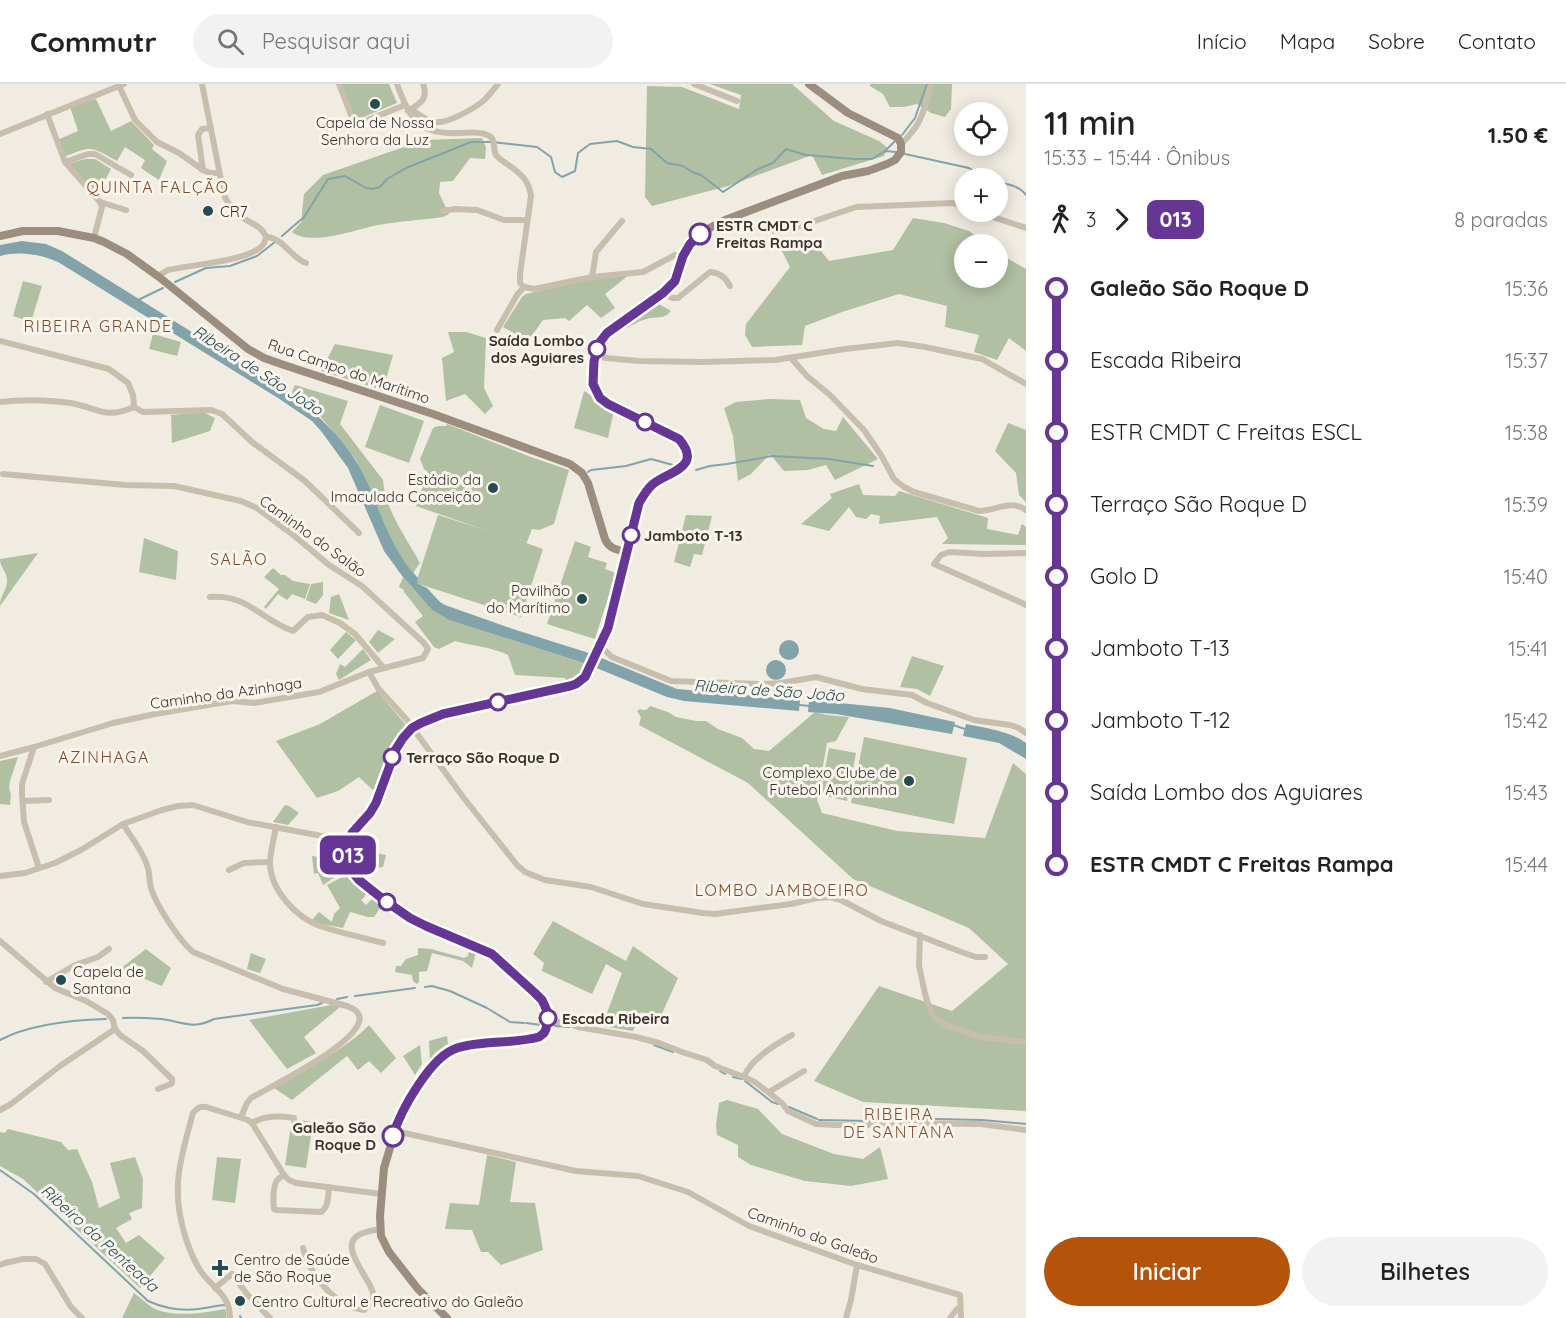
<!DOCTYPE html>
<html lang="pt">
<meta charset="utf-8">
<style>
body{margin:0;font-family:Quicksand,sans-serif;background:#f2f2f2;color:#222;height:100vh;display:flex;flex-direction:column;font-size:22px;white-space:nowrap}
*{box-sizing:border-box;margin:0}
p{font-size:20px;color:#767676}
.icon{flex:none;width:33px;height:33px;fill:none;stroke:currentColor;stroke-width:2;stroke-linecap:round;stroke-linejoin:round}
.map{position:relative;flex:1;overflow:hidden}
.drawer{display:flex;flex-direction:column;background:#fff;width:540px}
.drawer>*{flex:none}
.badge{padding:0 12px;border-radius:9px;font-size:21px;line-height:39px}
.tools{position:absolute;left:954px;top:18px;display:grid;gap:12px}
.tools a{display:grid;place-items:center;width:54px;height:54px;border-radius:50%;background:#fff;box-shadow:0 3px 15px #0003;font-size:30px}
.map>.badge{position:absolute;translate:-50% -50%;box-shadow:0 0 0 3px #fff}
.legs{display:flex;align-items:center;gap:9px;height:66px;padding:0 18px;font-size:20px}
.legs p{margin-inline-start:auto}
.headline{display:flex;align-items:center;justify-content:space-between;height:102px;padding:0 18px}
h1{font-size:33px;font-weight:600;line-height:45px}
.action{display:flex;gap:12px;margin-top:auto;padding:12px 18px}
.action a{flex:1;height:69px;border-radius:36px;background:#b45309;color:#fff;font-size:24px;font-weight:600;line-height:69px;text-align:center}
.action a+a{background:#f2f2f2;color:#222}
ul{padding:0 18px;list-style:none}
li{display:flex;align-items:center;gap:21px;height:72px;font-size:22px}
li i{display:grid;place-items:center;width:9px;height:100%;margin:0 8px;background:currentColor}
li i::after{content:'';width:15px;height:15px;margin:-8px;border:4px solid;border-radius:50%;background:#fff}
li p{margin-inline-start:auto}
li:first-child i{background:linear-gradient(#0000 50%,currentColor 0)}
li:last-child i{background:linear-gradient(currentColor 50%,#0000 0)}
header{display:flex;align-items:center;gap:36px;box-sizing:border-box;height:84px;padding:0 30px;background:#fff;border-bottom:2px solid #e0e0e0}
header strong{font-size:28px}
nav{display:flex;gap:33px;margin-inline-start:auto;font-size:21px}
.search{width:420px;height:54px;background:#f2f2f2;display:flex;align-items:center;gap:15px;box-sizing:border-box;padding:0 21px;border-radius:33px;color:#767676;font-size:22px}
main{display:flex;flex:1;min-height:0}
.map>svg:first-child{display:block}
</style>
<header>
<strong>Commutr</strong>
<div class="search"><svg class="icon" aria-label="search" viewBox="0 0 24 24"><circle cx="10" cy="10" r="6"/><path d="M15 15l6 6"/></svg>Pesquisar aqui</div>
<nav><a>Início</a><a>Mapa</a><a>Sobre</a><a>Contato</a></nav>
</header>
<main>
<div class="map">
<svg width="1026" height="1234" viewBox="0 0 1026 1234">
<rect width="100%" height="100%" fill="#f1ece1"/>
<g fill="#b1bfa2">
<polygon points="340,0 389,0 397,19 354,37"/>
<polygon points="710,0 792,0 834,37 879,57 888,64 884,72 822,91 812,71 728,102 652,122 645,113 647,2 682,3 739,25 741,11"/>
<polygon points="870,0 952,0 951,25 945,33 931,29 917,20 904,23 890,23 883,10 870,2"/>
<path d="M96,15l15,32 20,-10 23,24 -2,4 15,12 -8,19 -18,-12 4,-8 -20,-13 -8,14c-26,-14 -24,-16 -53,-4l-7,-17 21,-9 -8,-24z"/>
<path d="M482,54l4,9 -1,12 -15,-1 -17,23 -13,1 -1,11 10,21 -6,3c-21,3 -43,4 -65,8 -21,4 -67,22 -86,7l10,-11v-9l2,-18 19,-19 101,-35z"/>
<polygon points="85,75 95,75 111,85 98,110 68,80"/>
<polygon points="913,134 944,139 969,147 986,160 964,160 964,194 998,194 998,169 1026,185 1026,267 1009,254 997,276 974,268 979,251 945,243 947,222 899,210 842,228 805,242 802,261 752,263 745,251 746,240 790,183 782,167 813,157 829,177 893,166"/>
<polygon points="629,191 605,210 615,224 601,234 587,221 569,237 565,234 543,236 528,257 503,243 522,213 526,210 589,195"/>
<polygon points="23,197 42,202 31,238 13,232"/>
<polygon points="659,220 671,227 667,231 662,233 650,234 640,237 621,247 627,242"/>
<polygon points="448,248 466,248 486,254 484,304 493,322 485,330 465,310 446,317 442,274 454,268"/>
<polygon points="153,250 181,258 177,272 149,265"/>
<polygon points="335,260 393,271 383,306 321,287"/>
<path d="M295,301l53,16 -8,23 43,56c2,30 23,57 37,83l-7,10 -13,-17 -10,-18 -25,-61 -11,-20 -39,-47 -24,-16z"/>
<polygon points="584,307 614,326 608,354 574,344"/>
<polygon points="769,315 800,316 806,334 824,345 836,347 843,333 878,375 835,396 826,381 808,386 784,387 770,370 751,390 738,397 733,352 724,324 736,318"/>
<polygon points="380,321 424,337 409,379 365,363"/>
<polygon points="203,328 215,334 210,347 172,359 171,331"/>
<polygon points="1008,339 1026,346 1026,418 1019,411 1016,389 995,367"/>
<polygon points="447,340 531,373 569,386 554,440 539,446 532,445 527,458 526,459 543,465 521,533 416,499 438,431 485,446 416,422 428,388 424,385 420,375 433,344 438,342 446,342"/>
<polygon points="859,400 863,411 895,412 899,407 988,434 987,445 1018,451 1022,440 1026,443 1026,461 942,460 948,454 937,433 879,440 880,432 871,430 866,435 856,433 849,423 829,447 801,440 832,414 830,410"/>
<polygon points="686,431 712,432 702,471 694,470 690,483 674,478"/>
<polygon points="144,454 178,467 176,496 139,488"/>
<polygon points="575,457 591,463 588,473 607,479 605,485 616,489 595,555 547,540"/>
<path d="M38,469l-38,53c0,-11 6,-14 7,-24 1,-9 -7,-14 -7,-23z"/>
<polygon points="273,484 281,491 285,491 293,497 310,500 305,515 292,510 287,516 278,510 266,525 264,523 279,505 264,493"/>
<path d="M403,493l29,33 17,10 138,44 -8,15 -12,4 -2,-5 -50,-3 -7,-20c-16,-8 -35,-9 -53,-14l-16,8 -5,-2 -19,-25 8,-6 -19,-24v-2l-5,-3z"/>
<polygon points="323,498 323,511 316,520 306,516 311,500"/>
<polygon points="339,510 349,536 329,529 331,513"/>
<polygon points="378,546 395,555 378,569 369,558"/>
<polygon points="346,548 356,556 338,575 330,566"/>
<polygon points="363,565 371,576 339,596 336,590 340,580 345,583"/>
<polygon points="912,572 944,582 930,612 917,605 900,603"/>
<polygon points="377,607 406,641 391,664 376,709 359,693 338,707 317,714 276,657 320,640"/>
<path d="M650,622l18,6 8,5 20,4h10l12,8 24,9 12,11 15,2 46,-39 12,3 22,2 -13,24 -9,2 -10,57 5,13 75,18 88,7 28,-75 13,11v337l-163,-9 -49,-21 65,-95 73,25 56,-47 -39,-36 -116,-49 -105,-96 -109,-58 2,-8 -4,-6 3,-2c5,2 7,1 10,-3z"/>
<polygon points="864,653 967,674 954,740 851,719"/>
<polygon points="829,664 856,669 847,717 820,711"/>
<polygon points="18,673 10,697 9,704 11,710 10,721 0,720 0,677"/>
<polygon points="285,721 289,722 299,729 288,741 273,738"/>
<polygon points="331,761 346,767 343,778 335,781 338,791 323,801 318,789 314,790 312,772 330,775"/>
<polygon points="364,767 386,771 383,783 371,784 371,779 367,777 370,770 364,769"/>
<polygon points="346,791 368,809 361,816 366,821 373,814 382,821 374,833 368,833 350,828 343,844 322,840 312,836 319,828 332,838 334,830 340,824 327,801"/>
<polygon points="553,837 626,877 633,862 678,894 660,934 641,928 633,947 602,942 622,889 606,880 592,910 542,887 544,879 533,870"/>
<polygon points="418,864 431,865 464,874 468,872 469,866 476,868 472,884 463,877 432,869 427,887 419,888 419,898 417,900 413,897 412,891 395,888 396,882 401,882 406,875 418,871"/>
<polygon points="146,865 171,884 162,902 120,885"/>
<polygon points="251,869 266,875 260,889 247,885"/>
<polygon points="331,921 340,923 304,953 316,969 287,985 249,936"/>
<path d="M369,941l27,33 -15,15 -12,-12 -11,9 -11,-14 -55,44 -18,-12c30,-18 71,-38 95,-63z"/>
<polygon points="447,952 448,960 435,969 430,977 429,957"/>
<polygon points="420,961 422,980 415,991 403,972"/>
<polygon points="727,1016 758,1025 782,1050 834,1070 863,1075 880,1063 888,1095 851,1102 805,1097 751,1081 738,1073 738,1061 717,1051 716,1041 719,1019"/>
<polygon points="292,1035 313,1038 306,1084 285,1081"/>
<polygon points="8,1045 61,1058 68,1066 77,1065 92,1098 99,1124 120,1114 110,1079 135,1073 143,1095 142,1124 129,1129 132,1135 116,1144 126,1159 139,1151 165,1174 140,1204 23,1095 0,1082 0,1048 5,1049"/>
<polygon points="487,1071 516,1078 510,1118 535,1119 543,1166 501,1181 488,1168 481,1168 472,1146 445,1145 450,1119 479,1121"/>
<polygon points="217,1073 241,1075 235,1119 212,1116"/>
<path d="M134,1209c7,5 13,11 19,15 20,10 51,5 72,1l2,5 -1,4h-104z"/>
</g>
<g fill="#83a3ab">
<path d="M22,157l24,3 16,7 226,141c30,22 60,50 77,85 17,37 24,70 53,101l-1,5 10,5 13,14 5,3 68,24 79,25 -5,10 -138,-44 -17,-10 -29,-33 -19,-26 -36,-83 -27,-37 -9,-10 -34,-23 -220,-136c-18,-8 -39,-11 -58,-6v-11z"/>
<circle cx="789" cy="566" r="10"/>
<polygon points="599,573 677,605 800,616 799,627 684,617 667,613 594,583"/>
<circle cx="776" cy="586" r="10"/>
<polygon points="809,616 890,624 955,638 952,650 836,630 808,628"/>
<path d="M966,640c19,4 44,7 60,19v16l-27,-16 -36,-7z"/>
</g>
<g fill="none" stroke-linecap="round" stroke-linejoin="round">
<g stroke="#83a3ab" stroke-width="2">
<polyline points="902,51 915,34 927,0"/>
<polyline points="886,66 895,57"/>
<polyline points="905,70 969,84 985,94"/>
<path d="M998,98c9,2 22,4 28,13"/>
<polyline points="282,152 304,133 328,95 345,92 366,104 372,105 380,103 387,95 406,84 471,58 492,58 537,63 551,73 555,88 562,93 575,87 578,69 590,60 617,57 633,63 651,65 667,79 683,82 692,88 701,91 723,108 758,85 773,79 786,65 806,71 854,75 872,75 885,67 896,68"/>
<polyline points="175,198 206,184 230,182 257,172 275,158"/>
<polyline points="138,216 163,204"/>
<polyline points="696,386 710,382 727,380 772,372 829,375 873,382"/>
<polyline points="588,388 591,386 626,382 651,375 673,381"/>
<polyline points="799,621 811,622"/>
<polyline points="953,641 965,645"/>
<polyline points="425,903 432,902 450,907 487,924 510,938 524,939"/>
<polyline points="355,912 415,904"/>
<polyline points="337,915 347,913"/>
<path d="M123,934c12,-1 26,0 39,1 20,3 32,11 52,0l103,-14 5,-2"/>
<polyline points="526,939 541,941"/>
<polyline points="555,942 569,943"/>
<path d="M0,956c30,-16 72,-20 106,-21"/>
<polyline points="654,961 673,968"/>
<polyline points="720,987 725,990"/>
<polyline points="733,993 742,995"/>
<polyline points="745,997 772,1018 778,1020"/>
<polyline points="789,1023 817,1035"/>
<polyline points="819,1036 869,1037 890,1034 982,1036 1026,1040"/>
<path d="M0,1086l34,24 114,107c18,8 37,11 57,7 7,-1 13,-3 20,-3"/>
<polyline points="240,1232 241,1234"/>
</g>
<g stroke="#c8beae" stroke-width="6">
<path d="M202,0l22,111c3,7 9,15 15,20 9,8 22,9 27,22"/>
<polyline points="339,0 355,41 405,21"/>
<path d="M397,0c13,35 21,51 62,49 9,0 20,-2 28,2 10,3 5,13 9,20 3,4 7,6 11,9 13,9 22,16 24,32l-11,78v9l4,4 10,2 58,-12 51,-5 32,-17 8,1"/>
<polyline points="694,0 737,17"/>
<polyline points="119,2 135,36 157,58 179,69 203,86 210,89 219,89"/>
<path d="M411,25c7,5 15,12 24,13 12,2 38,-13 47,-20 6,-5 11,-12 16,-18"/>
<path d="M408,27c12,-8 21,-11 15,-27"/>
<polyline points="47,30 65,78 100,118 102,123 94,154"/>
<polyline points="0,50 124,0"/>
<path d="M901,60c22,-21 22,-32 30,-60"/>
<polyline points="65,78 88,70 95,70 131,91"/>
<polyline points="203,86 198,51 202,45 211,44"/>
<polyline points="100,118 126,126"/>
<polyline points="442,127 455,125 477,126 504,136 527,136"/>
<polyline points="978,128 1026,144"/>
<polyline points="725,136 730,139 776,147 785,147 856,123 953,119 964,123"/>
<path d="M266,153c17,0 25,21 40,26"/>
<path d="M159,193l2,-3 7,-4c21,-5 80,-9 94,-24 3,-3 3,-5 4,-9"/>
<polyline points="592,193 596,168 622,137"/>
<path d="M663,209l9,5h6l32,-26c10,1 15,5 20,14"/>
<polyline points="497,246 517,211 524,203"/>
<polyline points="0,257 109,285 128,299 133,311 134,323"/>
<polyline points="595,271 606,274 639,277 703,278 775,276 845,265 898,259 925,263 982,275 1026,300"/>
<path d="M791,274l16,18 23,19 34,35 17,25 13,24 10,8 10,5 65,19c16,0 32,-12 47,-1"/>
<path d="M0,318c23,-3 48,-2 71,1 28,5 33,17 63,4l9,5 68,-2 11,4 30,28 53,39 54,52"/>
<polyline points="1026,469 984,470 950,468 941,471 934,480 1020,518 1026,521"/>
<path d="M210,513c38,-3 51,23 83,34l15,-14 14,-2 18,8 15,11 28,33"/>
<polyline points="600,562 612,573 671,597 760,600 781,599 816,593 862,605 912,611 927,619 974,636 1010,641 1019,644 1026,649"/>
<polyline points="369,588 378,604 407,636 463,713 517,781 525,788 545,796 591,803 643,820 703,829 715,830 791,820 817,814 830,813 841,816 881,837 964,869 976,873 985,873"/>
<polyline points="34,663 22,700 22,710 24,738 39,784"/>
<polyline points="0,672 34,663 113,639 155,630 214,620 233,617 254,619 319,608 369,588 423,574 428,565 424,559 362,502 329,481 292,450 257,424 241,417 174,402 125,401 3,390"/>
<polyline points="23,717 49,716"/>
<path d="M123,740c8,13 19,26 24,41 3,7 2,16 4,23 5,17 28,52 42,64l90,37 64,17c3,2 6,2 8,4 29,23 -90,79 -104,88l-4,5 -6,14"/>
<path d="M276,743c-2,12 -6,25 -6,37 1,27 26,53 50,62 20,7 42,11 63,17"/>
<polyline points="229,786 244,779 270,778"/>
<polyline points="0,792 25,789 55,779 81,766 123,740 162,726 178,722 193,721 247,738 322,752 349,760"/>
<polyline points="920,851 919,881 925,910 929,923 934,933 945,941 980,953 1026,958"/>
<polyline points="0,857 55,904 86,917 108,930 113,936 115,945 120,951 143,967 172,995 172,999 171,1000 158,1005"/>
<polyline points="46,898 75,881 98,873 109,865"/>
<polyline points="548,937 568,939 578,943 636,953 659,959 682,968 707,976 715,982 744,993 755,998 782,1019 788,1027 816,1040 856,1042 890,1039 981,1040 1026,1046"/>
<path d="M744,993c6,-18 33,-33 48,-42"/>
<polyline points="769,1008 804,987"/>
<polyline points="0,1026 11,1020 60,982 115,945"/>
<path d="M252,1039c13,-8 27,-7 42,-5"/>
<polyline points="395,1047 576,1087 638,1092 688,1108 749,1142 857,1181 960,1211 961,1234"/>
<path d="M284,1091c-3,2 -7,4 -8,7 -3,7 -3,20 -2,27l2,1 45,2c8,-5 7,-17 8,-25"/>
<path d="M303,1164c7,27 32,59 61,62l8,-8c1,-4 2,-4 1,-9 -3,-16 -39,-50 -10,-60 6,-2 11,-3 18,-4"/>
<polyline points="0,1181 5,1179 23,1175 36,1175 45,1180 71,1223 82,1234"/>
<polyline points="215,1204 232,1190 247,1210 270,1234"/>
<path d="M230,1234c0,-23 -16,-29 -28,-45 -8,-11 -12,-22 -16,-34 -16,-49 -6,-79 7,-126 4,-5 7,-7 13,-6l42,13 4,3 32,52 5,5 7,3 85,11"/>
<polyline points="846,1234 851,1216 857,1181"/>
<polyline points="950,1234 957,1225 959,1225"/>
</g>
<g stroke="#9c8e7f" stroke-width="8">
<path d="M0,152l23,-5h35l36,7 10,4 23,12 32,23 89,72 16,9 20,7 149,49 137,50 12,9 6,10 17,56c4,10 13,11 22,13"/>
<path d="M447,1234l-29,-29 -29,-37 -8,-16 -1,-20 4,-48 11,-37 11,-27 23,-33 15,-16 15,-8 80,-10 3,-2 4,-6 2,-16 -3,-9 -10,-11 -43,-39 -66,-28 -27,-15 -15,-11 -25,-20 -5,-6 -5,-12 -2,-12 5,-17 21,-25 23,-59 7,-11 9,-10 9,-5 22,-9 133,-30c31,-19 53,-143 63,-181 4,-7 8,-14 14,-19 17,-13 50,-17 26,-45l-72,-35c-5,-5 -9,-8 -12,-15 -7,-16 1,-44 12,-56l56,-40 12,-12 8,-25 7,-12 12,-12 23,-12 117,-44 26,-5 19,-7 8,-4 6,-8v-8l-3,-6 -50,-25 -39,-29"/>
</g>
</g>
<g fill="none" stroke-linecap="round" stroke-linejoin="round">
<g stroke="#fff" stroke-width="14">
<path id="line-1" d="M393,1052c7,-25 38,-80 64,-88 25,-8 56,-4 82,-11l5,-4 2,-4 2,-16 -6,-13 -7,-7 -43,-39 -66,-28 -16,-8 -26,-18 -25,-20 -5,-6 -5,-12 -2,-12 5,-17 18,-20 6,-10 20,-54 7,-11 9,-10 9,-5 22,-9 127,-28 6,-2 9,-7 23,-49 31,-125c4,-7 8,-14 14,-19 17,-13 50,-17 26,-45l-71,-35 -8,-6 -7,-14 1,-23 6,-19 7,-9 56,-40 12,-12 8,-25 7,-12 10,-10"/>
</g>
<use href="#line-1" stroke="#663695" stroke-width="9"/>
</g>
<g fill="#254b55" stroke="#f9f5ed" stroke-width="2">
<circle cx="375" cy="20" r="6"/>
<circle cx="208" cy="127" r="6"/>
<circle cx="493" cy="404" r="6"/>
<circle cx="582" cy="515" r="6"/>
<circle cx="909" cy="697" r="6"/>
<circle cx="61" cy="896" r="6"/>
<path d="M217 1175h6v6h6v6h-6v6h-6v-6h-6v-6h6z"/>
<circle cx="240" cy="1217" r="6"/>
</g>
<g fill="#fff" stroke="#663695" stroke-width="3">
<circle cx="700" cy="150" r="10"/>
<circle cx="597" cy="265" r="8"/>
<circle cx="645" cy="338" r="8"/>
<circle cx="631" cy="451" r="8"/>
<circle cx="498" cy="618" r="8"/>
<circle cx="392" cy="673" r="8"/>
<circle cx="387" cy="818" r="8"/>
<circle cx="548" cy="934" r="8"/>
<circle cx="393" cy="1052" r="10"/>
</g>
<g text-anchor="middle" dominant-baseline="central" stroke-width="6" stroke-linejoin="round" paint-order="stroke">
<g font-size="15" fill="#38312c" stroke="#f9f5ed" text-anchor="start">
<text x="375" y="38" text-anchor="middle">Capela de Nossa<tspan x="375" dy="17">Senhora da Luz</tspan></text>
<text x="220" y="127">CR7</text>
<text x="481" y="395" text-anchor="end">Estádio da<tspan x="481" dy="17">Imaculada Conceição</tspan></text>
<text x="570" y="506" text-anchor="end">Pavilhão<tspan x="570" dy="17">do Marítimo</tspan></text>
<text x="897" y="688" text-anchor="end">Complexo Clube de<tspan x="897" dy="17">Futebol Andorinha</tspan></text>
<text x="73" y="887">Capela de<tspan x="73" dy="17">Santana</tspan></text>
<text x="234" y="1175">Centro de Saúde<tspan x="234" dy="17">de São Roque</tspan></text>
<text x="252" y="1217">Centro Cultural e Recreativo do Galeão</text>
</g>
<g font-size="15" font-weight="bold" fill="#38312c" stroke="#f9f5ed" text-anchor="start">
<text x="716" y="141">ESTR CMDT C<tspan x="716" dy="17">Freitas Rampa</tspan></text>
<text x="584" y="256" text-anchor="end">Saída Lombo<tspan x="584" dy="17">dos Aguiares</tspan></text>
<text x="644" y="451">Jamboto T-13</text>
<text x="406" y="673">Terraço São Roque D</text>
<text x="562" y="934">Escada Ribeira</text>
<text x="376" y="1043" text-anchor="end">Galeão São<tspan x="376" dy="17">Roque D</tspan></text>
</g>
<g font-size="15" fill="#38312c" stroke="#f9f5ed">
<text transform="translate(349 287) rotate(19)">Rua Campo do Marítimo</text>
<text transform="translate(313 452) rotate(36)">Caminho do Salão</text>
<text transform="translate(226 609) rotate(-8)">Caminho da Azinhaga</text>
<text transform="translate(813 1151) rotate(20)">Caminho do Galeão</text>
</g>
<g font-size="16" letter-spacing="1.5" fill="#7e4c2d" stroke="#f9f5ed">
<text x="158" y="103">QUINTA FALÇÃO</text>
<text x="98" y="242">RIBEIRA GRANDE</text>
<text x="239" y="475">SALÃO</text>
<text x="104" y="673">AZINHAGA</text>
<text x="782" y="806">LOMBO JAMBOEIRO</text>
<text x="899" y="1030">RIBEIRA<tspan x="899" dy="18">DE SANTANA</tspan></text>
</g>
<g font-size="16" font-style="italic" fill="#254b55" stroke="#f9f5ed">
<text transform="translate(258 286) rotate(33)">Ribeira de São João</text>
<text transform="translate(769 606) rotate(4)">Ribeira de São João</text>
<text transform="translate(100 1154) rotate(42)">Ribeiro da Penteada</text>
</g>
</g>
</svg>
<div class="tools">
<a><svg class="icon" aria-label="locate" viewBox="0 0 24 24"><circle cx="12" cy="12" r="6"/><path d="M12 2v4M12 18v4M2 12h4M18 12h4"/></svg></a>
<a>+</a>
<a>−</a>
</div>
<b class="badge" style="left:348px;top:771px;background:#663695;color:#fff">013</b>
</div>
<section class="drawer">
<div class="headline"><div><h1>11 min</h1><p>15:33 – 15:44 · Ônibus</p></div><b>1.50 €</b></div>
<div class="legs"><svg class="icon" aria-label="walk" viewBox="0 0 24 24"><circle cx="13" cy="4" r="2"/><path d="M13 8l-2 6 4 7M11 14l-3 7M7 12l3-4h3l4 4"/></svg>3<svg class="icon" aria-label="forward" viewBox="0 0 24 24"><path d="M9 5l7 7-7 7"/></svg><b class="badge" style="background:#663695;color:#fff">013</b><p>8 paradas</p></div>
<ul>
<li><i style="color:#663695"></i><b>Galeão São Roque D</b><p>15:36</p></li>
<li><i style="color:#663695"></i><span>Escada Ribeira</span><p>15:37</p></li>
<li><i style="color:#663695"></i><span>ESTR CMDT C Freitas ESCL</span><p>15:38</p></li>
<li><i style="color:#663695"></i><span>Terraço São Roque D</span><p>15:39</p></li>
<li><i style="color:#663695"></i><span>Golo D</span><p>15:40</p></li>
<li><i style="color:#663695"></i><span>Jamboto T-13</span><p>15:41</p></li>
<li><i style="color:#663695"></i><span>Jamboto T-12</span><p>15:42</p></li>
<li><i style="color:#663695"></i><span>Saída Lombo dos Aguiares</span><p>15:43</p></li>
<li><i style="color:#663695"></i><b>ESTR CMDT C Freitas Rampa</b><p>15:44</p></li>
</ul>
<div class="action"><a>Iniciar</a><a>Bilhetes</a></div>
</section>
</main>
